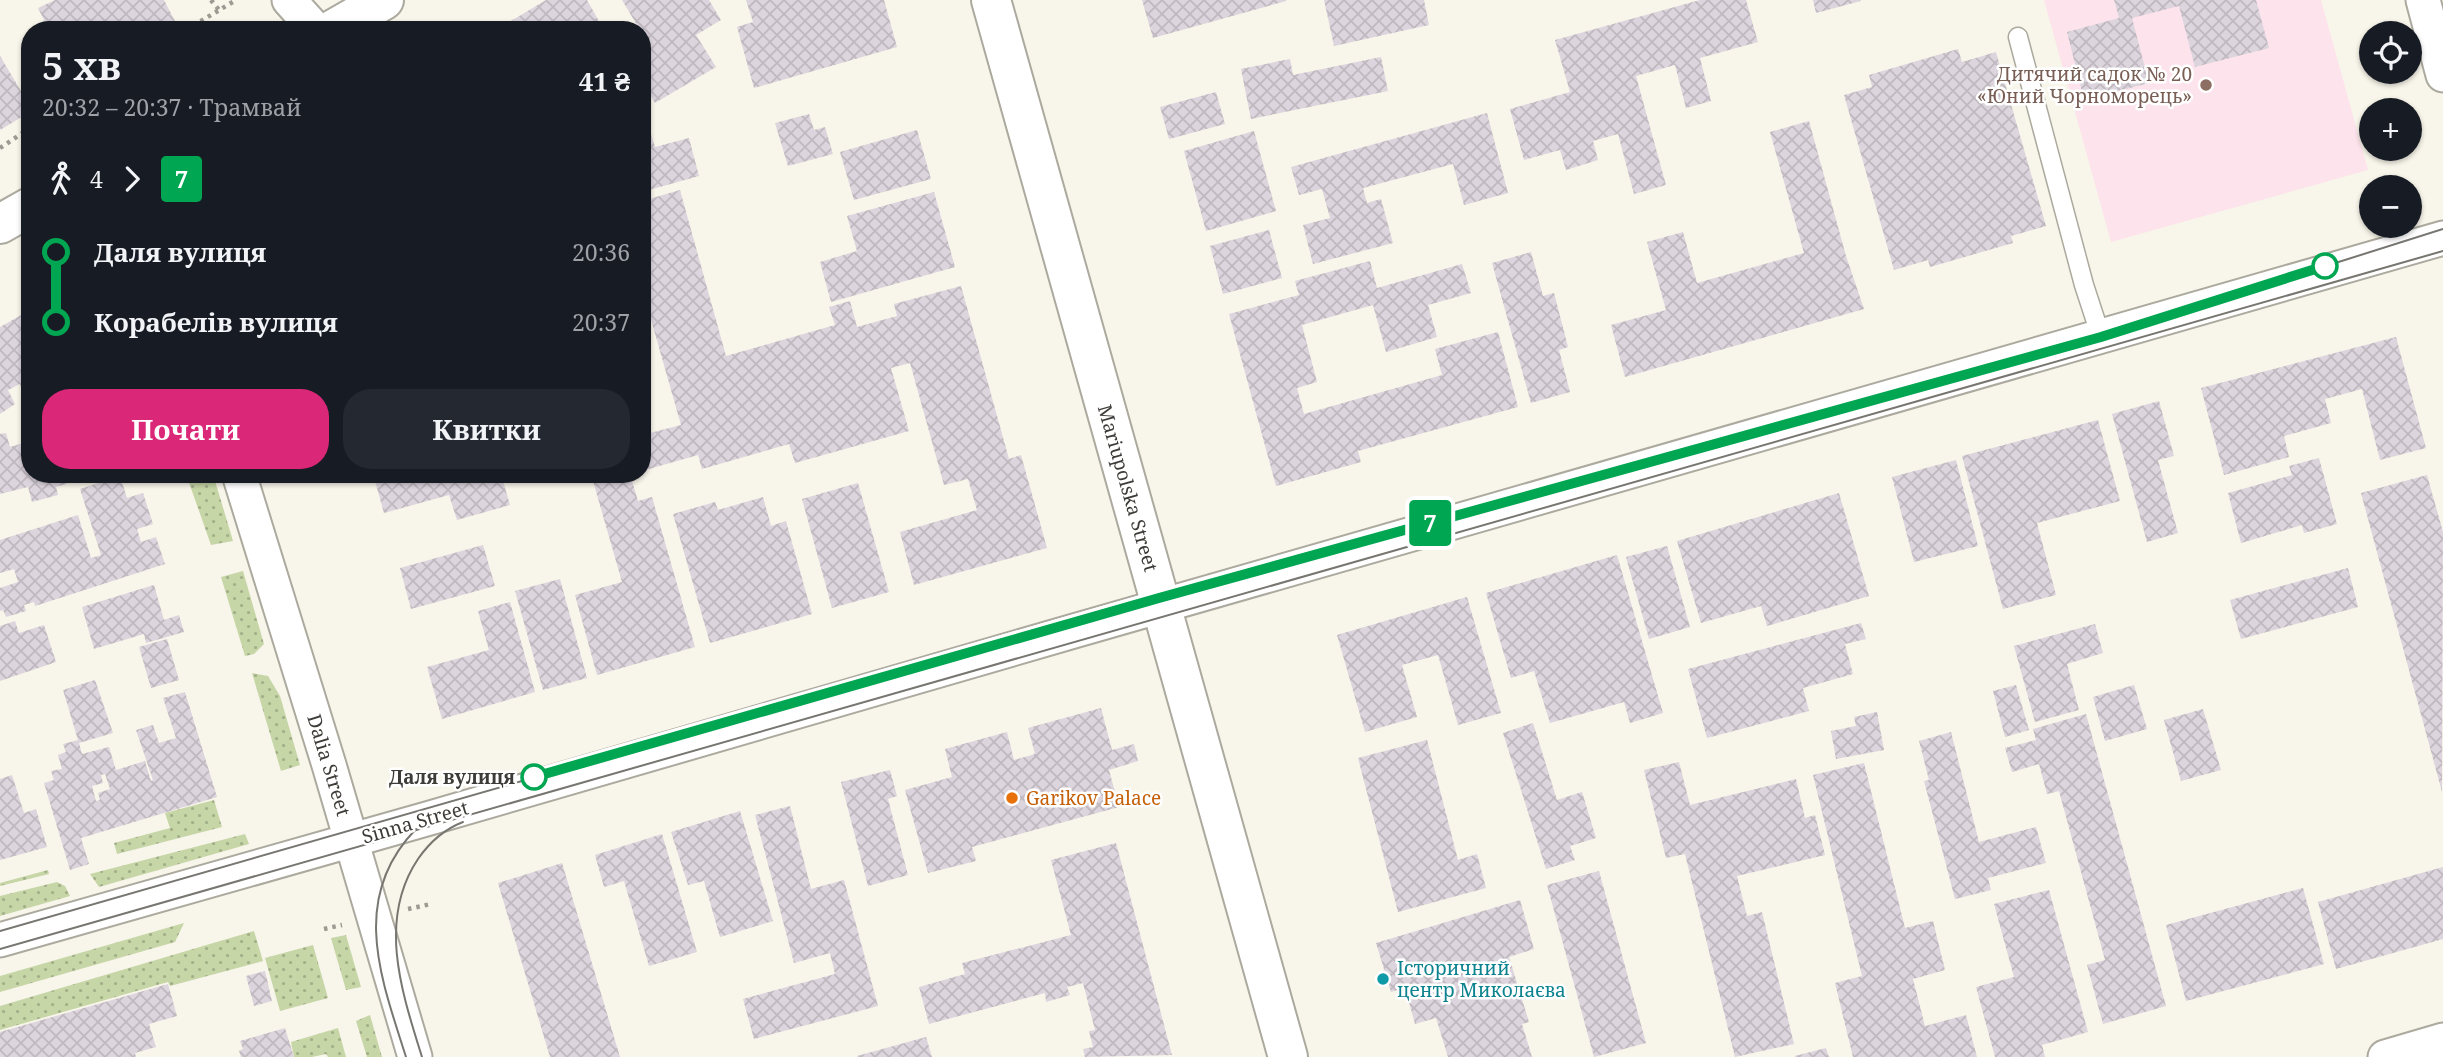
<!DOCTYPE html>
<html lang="uk">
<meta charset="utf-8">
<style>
body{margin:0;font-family:"Noto Serif",serif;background:#242831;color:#f1f3f6;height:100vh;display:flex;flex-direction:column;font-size:26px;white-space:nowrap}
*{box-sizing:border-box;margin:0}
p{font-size:23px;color:#9ea1a6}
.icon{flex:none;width:38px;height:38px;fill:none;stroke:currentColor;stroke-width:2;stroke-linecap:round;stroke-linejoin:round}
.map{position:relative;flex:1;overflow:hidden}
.panel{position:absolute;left:21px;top:21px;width:630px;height:462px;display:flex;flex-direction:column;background:#171b24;border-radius:28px;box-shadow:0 2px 5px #0004}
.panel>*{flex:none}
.badge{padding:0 14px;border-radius:5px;font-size:24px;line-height:46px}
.tools{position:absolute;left:2359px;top:21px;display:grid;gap:14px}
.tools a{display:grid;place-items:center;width:63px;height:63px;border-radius:50%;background:#171b24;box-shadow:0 2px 5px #0004;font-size:35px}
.map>.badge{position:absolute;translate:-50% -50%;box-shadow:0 0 0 4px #fff}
.legs{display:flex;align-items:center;gap:10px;height:77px;padding:0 21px;font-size:23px}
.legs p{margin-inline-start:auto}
.summary{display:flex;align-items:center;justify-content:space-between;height:119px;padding:0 21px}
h1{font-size:38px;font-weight:700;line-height:52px}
.primary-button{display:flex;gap:14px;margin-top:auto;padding:14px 21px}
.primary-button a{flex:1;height:80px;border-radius:28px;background:#db2777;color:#fff;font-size:28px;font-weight:700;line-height:80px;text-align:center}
.primary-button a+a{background:#242831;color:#f1f3f6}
ul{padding:0 21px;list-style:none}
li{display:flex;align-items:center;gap:24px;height:70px;font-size:26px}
li i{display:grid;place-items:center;width:10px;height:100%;margin:0 9px;background:currentColor}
li i::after{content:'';width:18px;height:18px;margin:-9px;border:5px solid;border-radius:50%;background:#171b24}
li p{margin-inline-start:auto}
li:first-child i{background:linear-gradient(#0000 50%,currentColor 0)}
li:last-child i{background:linear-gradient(currentColor 50%,#0000 0)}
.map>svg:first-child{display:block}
</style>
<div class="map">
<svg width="2443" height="1057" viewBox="0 0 2443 1057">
<defs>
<pattern id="grass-dots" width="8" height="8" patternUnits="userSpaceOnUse" patternTransform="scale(1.75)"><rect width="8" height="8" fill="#c6d6a6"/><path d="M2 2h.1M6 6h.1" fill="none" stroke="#a2af88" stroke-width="1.8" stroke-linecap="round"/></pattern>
<pattern id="building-cross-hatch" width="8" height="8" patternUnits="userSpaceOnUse" patternTransform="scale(1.75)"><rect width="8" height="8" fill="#ddd5de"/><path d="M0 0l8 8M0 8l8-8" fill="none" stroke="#bfb8bf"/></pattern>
</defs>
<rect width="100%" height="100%" fill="#f8f5ea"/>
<polygon fill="#fde3eb" points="2044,0 2321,0 2368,170 2111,242"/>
<g fill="url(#grass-dots)">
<polygon points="186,474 213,474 233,541 211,545"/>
<polygon points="243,571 264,644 254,654 245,656 221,577"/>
<polygon points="252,673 268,676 280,696 300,765 281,771"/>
<polygon points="214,800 222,827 117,854 114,843 170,828 165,813"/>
<polygon points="245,834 249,844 99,887 90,874"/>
<polygon points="48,870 49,874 0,886 0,883"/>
<polygon points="57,882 65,886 70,896 0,916 0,896"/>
<polygon points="184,923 175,942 0,992 0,976"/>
<polygon points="254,931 263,961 170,986 168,982 0,1030 0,1006"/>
<polygon points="346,935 361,987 346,990 331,938"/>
<polygon points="313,945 328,998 280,1011 265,958"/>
<polygon points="370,1015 382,1057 367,1057 356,1021"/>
<polygon points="338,1028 346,1057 328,1057 326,1054 312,1057 294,1057 291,1042"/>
</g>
<g fill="url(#building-cross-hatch)" fill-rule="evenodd">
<polygon points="55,0 164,0 178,27 171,30 49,30 38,8"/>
<polygon points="546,0 587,0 604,30 496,30"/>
<polygon points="622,0 709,0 721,20 696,35 716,67 655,103 642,81 642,50 649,46 642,30 640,30"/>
<polygon points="746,0 884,0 897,47 754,88 737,27 753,22"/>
<polygon points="1142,0 1286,0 1286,1 1153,38"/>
<polygon points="1324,0 1424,0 1429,25 1334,46"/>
<polygon points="1700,0 1746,0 1758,42 1700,58 1711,101 1686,108 1675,65 1636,76 1666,185 1634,194 1618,134 1593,141 1598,160 1566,170 1560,150 1524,160 1510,109 1570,92 1555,40"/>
<polygon points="1813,0 1860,0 1861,1 1816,13"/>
<polygon points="2114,0 2256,0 2269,48 2195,67 2179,6 2132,18 2149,83 2084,100 2067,32 2119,18"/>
<polygon points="1958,49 1962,62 1996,52 2046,226 2011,236 2013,243 1930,267 1928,260 1894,270 1844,95 1872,87 1869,75"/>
<polygon points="0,56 30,106 30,112 0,130"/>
<polygon points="1381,57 1388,91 1251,119 1241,69 1290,59 1293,75"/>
<polygon points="1216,92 1225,124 1169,139 1160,107"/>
<polygon points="642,104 655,147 689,138 699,176 642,192"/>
<polygon points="1487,113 1508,193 1464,205 1453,164 1363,188 1367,203 1381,199 1393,243 1313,264 1303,225 1330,218 1322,189 1299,195 1291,167"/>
<polygon points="809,114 814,130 825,127 833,154 788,166 775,123"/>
<polygon points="1809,121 1846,256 1864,309 1625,377 1611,325 1666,310 1647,242 1683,232 1697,283 1804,253 1770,132"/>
<polygon points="917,130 931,179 854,200 840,152"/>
<polygon points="1254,131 1276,211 1206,231 1184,151"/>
<polygon points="680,190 726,356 835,325 829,307 850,301 857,327 897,316 894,304 961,286 1009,459 1021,455 1047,548 914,585 900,532 977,510 968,479 944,485 910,363 891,368 909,431 795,463 789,444 702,469 698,455 642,471 642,435 681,425 642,288 642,201"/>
<polygon points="934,192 955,267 831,302 820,262 857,251 847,216"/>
<polygon points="1269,230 1282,278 1223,294 1210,246"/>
<polygon points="1531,252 1543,296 1554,293 1568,347 1559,350 1570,392 1531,403 1492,263"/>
<polygon points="1370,261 1377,288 1462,264 1471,293 1428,305 1437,337 1386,352 1373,305 1302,325 1317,382 1297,388 1304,414 1442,375 1435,349 1498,332 1518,407 1358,451 1361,462 1276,486 1229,314 1299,295 1295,281"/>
<polygon points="30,310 30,387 22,390 20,384 8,390 15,404 0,414 0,327"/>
<polygon points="2396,337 2426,448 2380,460 2362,389 2325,399 2331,423 2284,436 2289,457 2224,475 2201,388"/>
<polygon points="2159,401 2174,456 2158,460 2178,533 2147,542 2112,414"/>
<polygon points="2098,420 2120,501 2037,523 2056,595 2003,609 1962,456"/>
<polygon points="6,433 10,447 30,441 30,474 80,474 81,479 56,487 58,495 32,502 28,487 0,494 0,434"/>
<polygon points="2319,458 2337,524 2304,533 2302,525 2241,543 2228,493 2292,475 2289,466"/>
<polygon points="1956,460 1978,546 1914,562 1892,477"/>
<polygon points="373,474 471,474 471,477 480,474 501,474 510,505 457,520 449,495 384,513"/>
<polygon points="591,474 630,474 638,501 652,497 695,647 597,675 575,595 622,582"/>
<polygon points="2427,475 2443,532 2442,792 2361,493"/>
<polygon points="120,476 127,498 143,493 153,524 137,529 141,542 156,537 165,564 35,606 34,602 24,605 26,611 6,617 3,610 0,611 0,588 18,582 14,569 0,573 0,540 78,515 91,558 101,555 80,489"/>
<polygon points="858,483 889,592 832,608 802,499"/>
<polygon points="1839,493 1869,596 1767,626 1761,606 1701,623 1677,541"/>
<polygon points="763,497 771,526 786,521 812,614 710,643 673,514 715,502 718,510"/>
<polygon points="483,545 495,586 411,609 400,568"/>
<polygon points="1667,546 1690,627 1649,639 1626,557"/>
<polygon points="1617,555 1663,713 1630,723 1624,702 1550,723 1534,671 1511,678 1486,593"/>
<polygon points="2348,568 2358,607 2241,639 2230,600"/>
<polygon points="560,579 587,678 543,690 515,591"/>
<polygon points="154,585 164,620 179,615 184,632 146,643 144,634 94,649 82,607"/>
<polygon points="1467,597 1501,713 1458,725 1438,655 1402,665 1417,717 1365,732 1337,635"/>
<polygon points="510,602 535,692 442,719 427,667 489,650 478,611"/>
<polygon points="15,621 19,633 44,625 56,662 0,681 0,626"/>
<polygon points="1861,623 1866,639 1845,644 1853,674 1803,688 1809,711 1707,738 1688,669"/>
<polygon points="2095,624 2103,653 2067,664 2079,710 2035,722 2014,646"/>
<polygon points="167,639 179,680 151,688 139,647"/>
<path d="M95,680l18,53 -34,10 3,11 27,-7 7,23 29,-9 6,20 2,-1 -17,-50 17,-5 6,18 17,-5 -13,-40 22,-6 32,105 -136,41 8,26 -19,6 -26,-87 10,-3 -3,-9 11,-2 -4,-14 8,-3 -3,-8 15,-4 -15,-50zM105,774l5,15 -12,4 2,7 -4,1 -4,-15 11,-3 -2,-8z"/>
<polygon points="2016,685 2029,730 2005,737 1993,691"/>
<polygon points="2134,685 2147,729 2105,741 2093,697"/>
<polygon points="1101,708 1112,750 1134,744 1138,761 1109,770 1119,807 972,847 976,861 928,873 905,790 952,777 945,749 1007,732 1014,760 1035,754 1028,728"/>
<polygon points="2203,709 2221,770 2181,781 2164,720"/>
<polygon points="1877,712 1884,750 1836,759 1831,731 1856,726 1854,717"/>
<polygon points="2086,714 2166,1006 2103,1024 2087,965 2105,960 2059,791 2047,794 2039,764 2012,772 2005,748 2036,740 2033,729"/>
<polygon points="1533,723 1557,800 1582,792 1596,838 1570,846 1575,860 1546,869 1503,733"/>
<polygon points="1951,732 1979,842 2036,827 2046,863 1988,878 1991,890 1955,899 1924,781 1929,780 1919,741"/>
<polygon points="1427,740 1458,860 1477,854 1486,888 1398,912 1358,758"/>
<polygon points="1679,762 1690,805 1796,779 1805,818 1815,815 1825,855 1737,876 1747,916 1762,912 1794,1044 1735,1057 1685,854 1666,858 1644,770"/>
<polygon points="1864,763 1905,928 1933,921 1945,970 1913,979 1925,1026 1966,1015 1977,1057 1853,1057 1835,983 1862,976 1813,775"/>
<polygon points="890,770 897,796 888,799 908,875 868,886 841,782"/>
<polygon points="12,775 24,813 36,809 47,847 0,860 0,779"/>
<polygon points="790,806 811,889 844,880 878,1006 754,1039 743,999 835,974 830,953 794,963 755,815"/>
<polygon points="740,811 773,921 720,937 704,881 688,885 671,832"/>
<polygon points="662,834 697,952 649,966 624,881 604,887 595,855"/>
<polygon points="1116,843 1172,1055 1085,1057 1083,1049 1093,1047 1089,1031 1095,1030 1083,983 1067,987 1070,995 1046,1002 1045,993 929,1024 919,987 965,974 962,963 1071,935 1051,860"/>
<polygon points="562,863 620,1057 550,1057 498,883"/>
<polygon points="2443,867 2443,939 2336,969 2318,902"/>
<polygon points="1599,871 1646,1043 1594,1057 1547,885"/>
<polygon points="2303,888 2324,964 2186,1001 2166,925"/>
<polygon points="2049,890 2088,1032 2042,1045 2045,1057 1995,1057 1976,987 2014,977 1994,904"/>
<polygon points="1520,900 1534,949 1509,957 1529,1022 1522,1024 1532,1057 1448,1057 1436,1018 1415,1024 1405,988 1391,992 1376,943"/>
<polygon points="265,971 272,1001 254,1006 246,976"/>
<polygon points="168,984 177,1016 149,1024 156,1047 135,1053 136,1057 0,1057 0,1032"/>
<polygon points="285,1028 294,1057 241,1057 239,1051 243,1049 240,1041"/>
<polygon points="926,1037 932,1057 857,1057 857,1056"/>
<polygon points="1826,1048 1829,1057 1795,1057 1795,1056"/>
</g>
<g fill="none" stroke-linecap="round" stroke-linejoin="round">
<g stroke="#aca99e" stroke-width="21">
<polyline id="service" points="2018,37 2084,285 2101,337"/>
</g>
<g stroke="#aca99e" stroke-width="37">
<g id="minor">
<polyline points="289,0 316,30"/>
<polyline points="2423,0 2443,75"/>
<polyline points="239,474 329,765 415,1057"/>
<polyline points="0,940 430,818 1074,631 2443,238"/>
<polyline points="2385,1057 2443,1040"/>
</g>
</g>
<g stroke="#aca99e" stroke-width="42">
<polyline id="tertiary" points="991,0 1288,1057"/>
</g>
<g stroke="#aca99e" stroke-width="42">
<g id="secondary">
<polyline points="332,30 384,0"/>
<polyline points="0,224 30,207"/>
</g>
</g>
<g stroke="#9d9a93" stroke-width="4.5" stroke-dasharray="3.5 5" stroke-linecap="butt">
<polyline points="211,0 219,10"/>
<polyline points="186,30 236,0"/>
<polyline points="0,148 30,128"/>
<polyline points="408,909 431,904"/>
<polyline points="324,929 342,925"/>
</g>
<use href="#service" stroke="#fff" stroke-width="18"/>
<use href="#minor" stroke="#fff" stroke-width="33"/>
<use href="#tertiary" stroke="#fff" stroke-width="38"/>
<use href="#secondary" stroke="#fff" stroke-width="38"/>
<g stroke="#787670" stroke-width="2">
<polyline points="0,931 1159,598 2101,337 2443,229"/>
<polyline points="0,949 2443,251"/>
<path d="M406,1057c-25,-79 -57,-159 10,-228"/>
<path d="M422,1057c-20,-64 -45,-137 -4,-198 11,-16 27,-30 45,-37"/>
</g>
</g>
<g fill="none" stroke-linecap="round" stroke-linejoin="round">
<g stroke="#fff" stroke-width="16">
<polyline id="line-1" points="534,777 1159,598 2101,337 2325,266"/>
</g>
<use href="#line-1" stroke="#00a651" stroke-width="10"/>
</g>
<circle fill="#8d6e63" stroke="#fff" stroke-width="2.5" cx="2206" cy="85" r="7"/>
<g fill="#fff" stroke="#00a651" stroke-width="3.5">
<circle cx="2325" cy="266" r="12"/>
<circle cx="534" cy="777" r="12"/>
</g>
<circle fill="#e8710a" stroke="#fff" stroke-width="2.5" cx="1012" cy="798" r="7"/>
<circle fill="#0f9aa8" stroke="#fff" stroke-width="2.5" cx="1383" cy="979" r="7"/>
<g text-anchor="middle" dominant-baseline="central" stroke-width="5" stroke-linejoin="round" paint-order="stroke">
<g font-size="19" fill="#785e54" stroke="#fff" text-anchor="end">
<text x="2192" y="74">Дитячий садок № 20<tspan x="2192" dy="22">«Юний Чорноморець»</tspan></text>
</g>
<g font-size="19" fill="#3e3c38" stroke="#fff">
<text transform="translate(1128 488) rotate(74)">Mariupolska Street</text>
<text transform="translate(329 765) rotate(73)">Dalia Street</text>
<text transform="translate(415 822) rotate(-16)">Sinna Street</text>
</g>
<g font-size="19" font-weight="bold" fill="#3e3c38" stroke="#fff" text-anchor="end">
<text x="515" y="777">Даля вулиця</text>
</g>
<g font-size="19" fill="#c56008" stroke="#fff" text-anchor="start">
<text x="1026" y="798">Garikov Palace</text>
</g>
<g font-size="19" fill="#0d838f" stroke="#fff" text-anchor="start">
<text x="1397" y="968">Історичний<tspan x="1397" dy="22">центр Миколаєва</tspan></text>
</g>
</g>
</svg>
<div class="tools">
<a><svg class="icon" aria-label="locate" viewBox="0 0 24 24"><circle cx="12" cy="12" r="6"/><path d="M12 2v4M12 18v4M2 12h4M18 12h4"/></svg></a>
<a>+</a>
<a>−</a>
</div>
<b class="badge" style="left:1430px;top:523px;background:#00a651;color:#fff">7</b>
<section class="panel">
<div class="summary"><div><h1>5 хв</h1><p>20:32 – 20:37 · Трамвай</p></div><b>41 ₴</b></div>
<div class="legs"><svg class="icon" aria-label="walk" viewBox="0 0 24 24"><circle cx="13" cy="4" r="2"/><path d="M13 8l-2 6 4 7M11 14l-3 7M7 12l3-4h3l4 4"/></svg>4<svg class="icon" aria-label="forward" viewBox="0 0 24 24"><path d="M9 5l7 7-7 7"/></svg><b class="badge" style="background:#00a651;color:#fff">7</b></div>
<ul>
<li><i style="color:#00a651"></i><b>Даля вулиця</b><p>20:36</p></li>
<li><i style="color:#00a651"></i><b>Корабелів вулиця</b><p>20:37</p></li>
</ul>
<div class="primary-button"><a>Почати</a><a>Квитки</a></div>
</section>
</div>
